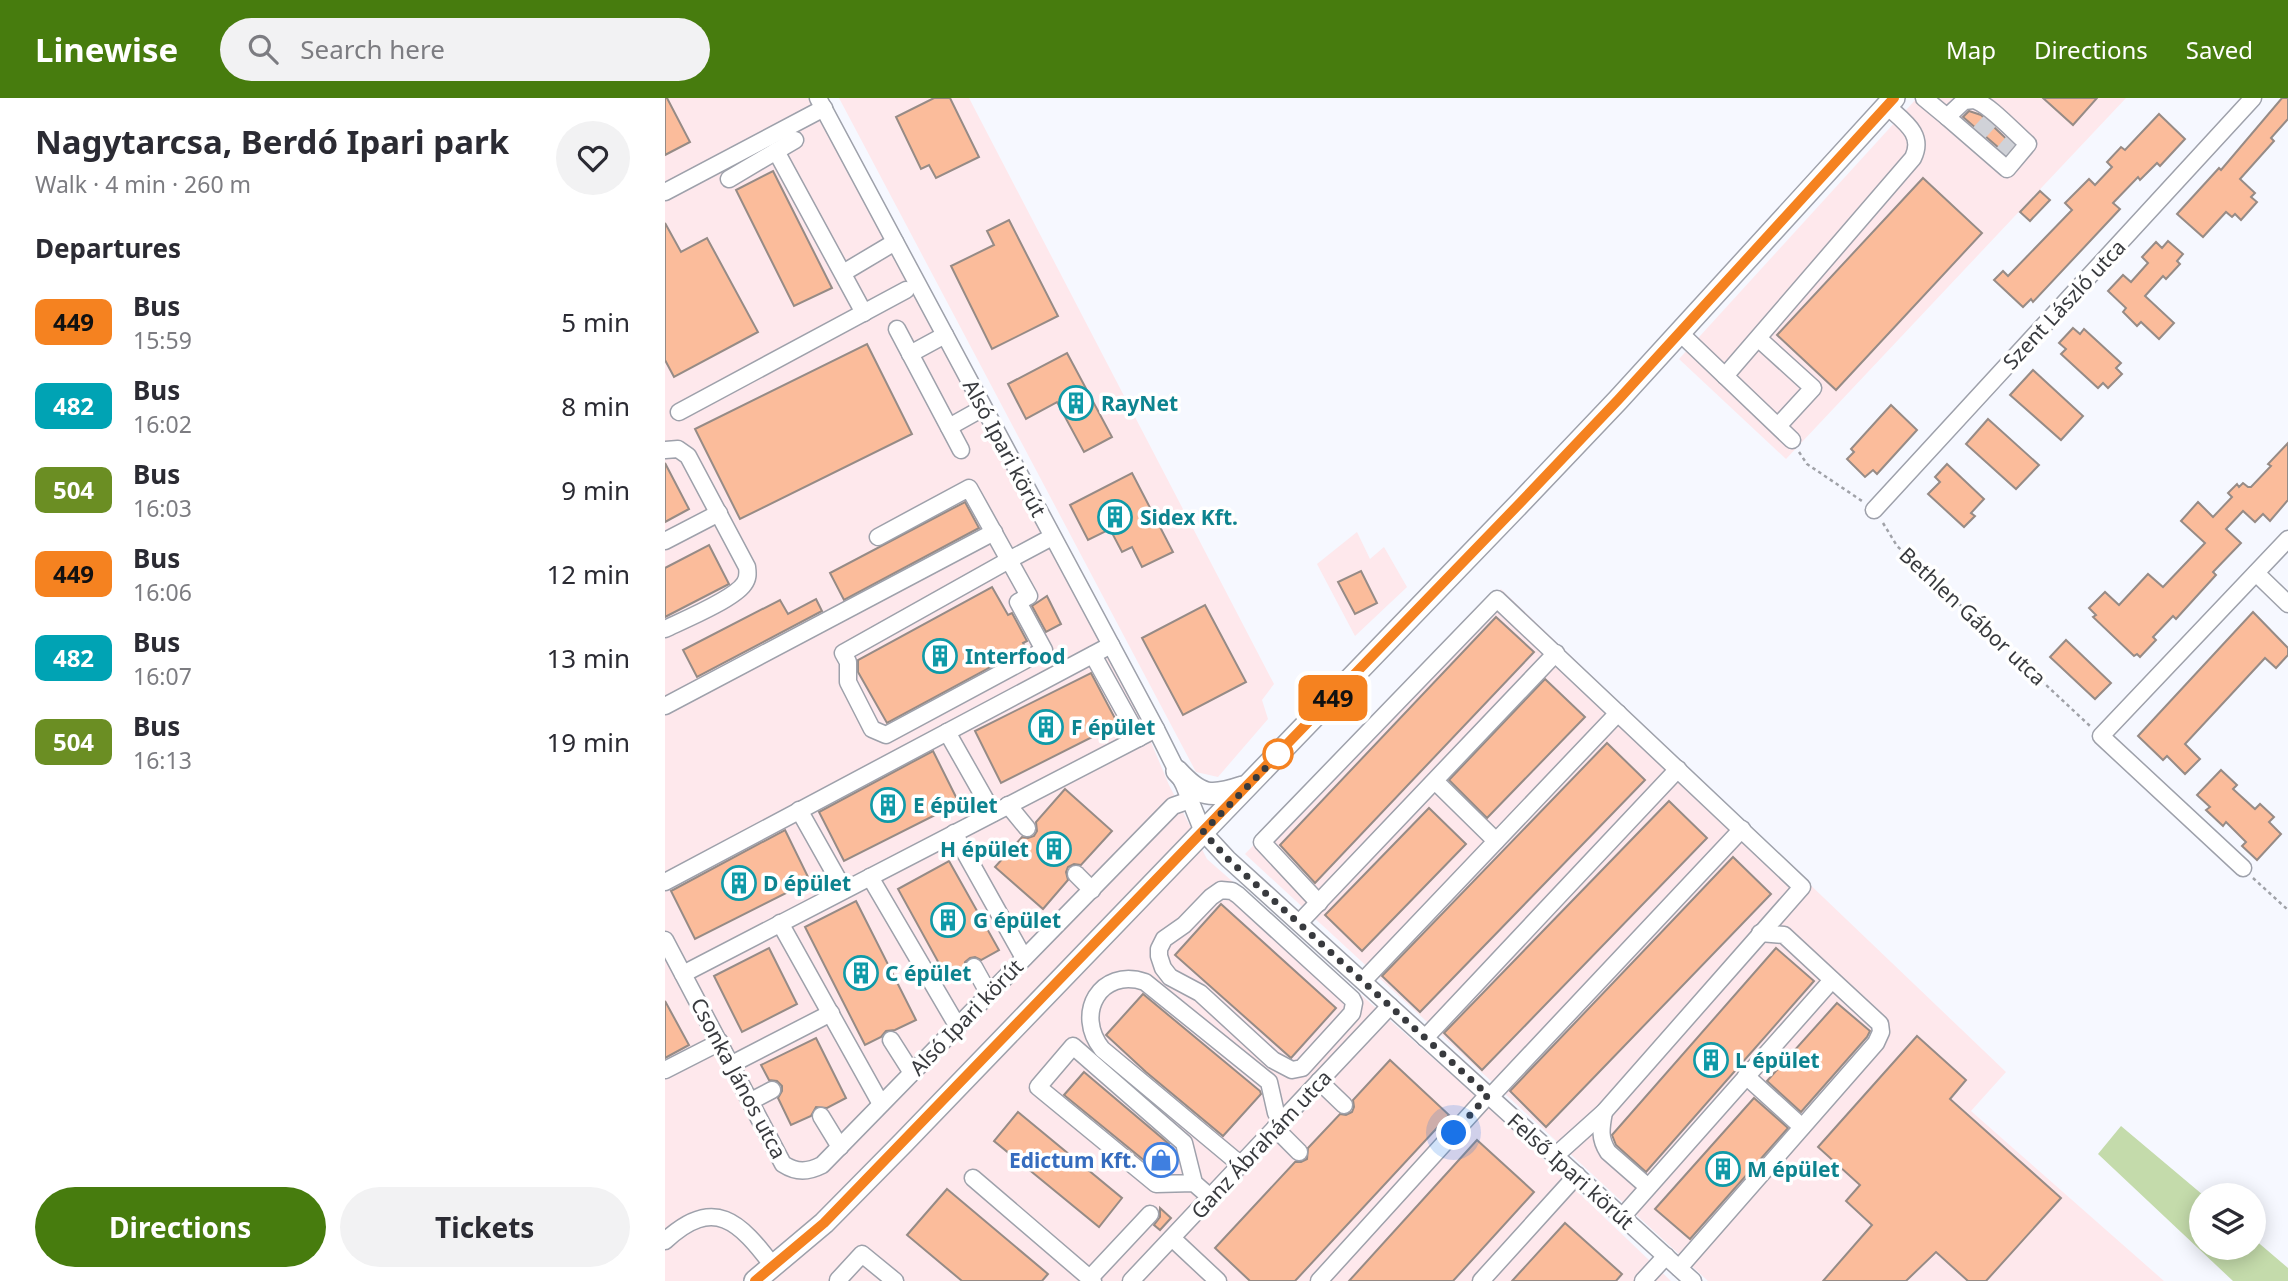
<!DOCTYPE html>
<meta charset="utf-8">
<style>
body{margin:0;font-family:"Noto Sans",sans-serif;background:#f2f2f3;color:#2b2b33;height:100vh;display:flex;flex-direction:column;font-size:26px;white-space:nowrap}
*{box-sizing:border-box;margin:0}
p{font-size:23px;color:#7c7c81}
.icon{flex:none;width:38px;height:38px;fill:none;stroke:currentColor;stroke-width:2;stroke-linecap:round;stroke-linejoin:round}
.map{position:relative;flex:1;overflow:hidden}
.panel{display:flex;flex-direction:column;background:#fff;width:665px}
.panel>*{flex:none}
.badge{padding:0 14px;border-radius:10px;font-size:24px;line-height:46px}
.tools{position:absolute;left:1524px;top:1085px;display:grid;gap:14px}
.tools a{display:grid;place-items:center;width:77px;height:77px;border-radius:50%;background:#fff;box-shadow:0 4px 18px #0003;font-size:35px}
.you{position:absolute;width:35px;height:35px;margin:-18px;border:5px solid #fff;border-radius:50%;background:#1a73e8;box-shadow:0 0 0 10px #1a73e833}
.map>.badge{position:absolute;translate:-50% -50%;box-shadow:0 0 0 4px #fff}
h2{padding:0 35px;font-size:26px;line-height:63px}
.round{display:grid;place-items:center;flex:none;width:74px;height:74px;border-radius:37px;background:#f2f2f3}
.overview{display:flex;align-items:center;justify-content:space-between;height:119px;padding:0 35px}
h1{font-size:33px;font-weight:700;line-height:52px}
.cta{display:flex;gap:14px;margin-top:auto;padding:14px 35px}
.cta a{flex:1;height:80px;border-radius:42px;background:#477c0e;color:#fff;font-size:28px;font-weight:700;line-height:80px;text-align:center}
.cta a+a{background:#f2f2f3;color:#2b2b33}
ul{padding:0;list-style:none}
li{display:flex;align-items:center;gap:21px;height:84px;padding:0 35px}
li div{flex:1}
li b{display:block;font-size:26px}
li em{font-style:normal}
li .badge{min-width:77px;font-weight:700;text-align:center}
header{display:flex;align-items:center;gap:42px;box-sizing:border-box;height:98px;padding:0 35px;background:#477c0e;color:#fff}
header strong{font-size:33px}
nav{display:flex;gap:38px;margin-inline-start:auto;font-size:24px}
.search{width:490px;height:63px;background:#f2f2f3;display:flex;align-items:center;gap:18px;box-sizing:border-box;padding:0 24px;border-radius:38px;color:#7c7c81;font-size:26px}
main{display:flex;flex:1;min-height:0}
.map>svg:first-child{display:block}
</style>
<header>
<strong>Linewise</strong>
<div class="search"><svg class="icon" aria-label="search" viewBox="0 0 24 24"><circle cx="10" cy="10" r="6"/><path d="M15 15l6 6"/></svg>Search here</div>
<nav><a>Map</a><a>Directions</a><a>Saved</a></nav>
</header>
<main>
<section class="panel">
<div class="overview"><div><h1>Nagytarcsa, Berdó Ipari park</h1><p>Walk · 4 min · 260 m</p></div><a class="round"><svg class="icon" aria-label="heart" viewBox="0 0 24 24"><path d="M12 20l-8-8c-3-5 5-10 8-4 3-6 11-1 8 4z"/></svg></a></div>
<h2>Departures</h2>
<ul>
<li><span class="badge" style="background:#f58220;color:#111">449</span><div><b>Bus</b><p>15:59</p></div><em>5 min</em></li>
<li><span class="badge" style="background:#00a3b4;color:#fff">482</span><div><b>Bus</b><p>16:02</p></div><em>8 min</em></li>
<li><span class="badge" style="background:#6b8e23;color:#fff">504</span><div><b>Bus</b><p>16:03</p></div><em>9 min</em></li>
<li><span class="badge" style="background:#f58220;color:#111">449</span><div><b>Bus</b><p>16:06</p></div><em>12 min</em></li>
<li><span class="badge" style="background:#00a3b4;color:#fff">482</span><div><b>Bus</b><p>16:07</p></div><em>13 min</em></li>
<li><span class="badge" style="background:#6b8e23;color:#fff">504</span><div><b>Bus</b><p>16:13</p></div><em>19 min</em></li>
</ul>
<div class="cta"><a>Directions</a><a>Tickets</a></div>
</section>
<div class="map">
<svg width="1623" height="1183" viewBox="0 0 1623 1183">
<rect width="100%" height="100%" fill="#f6f8ff"/>
<g fill="#fee8ec">
<polygon points="0,0 143,0 478,625 504,687 542,761 830,1015 1006,1183 0,1183"/>
<polygon points="174,0 304,0 609,586 597,602 603,621 553,679 531,674"/>
<polygon points="1252,0 1461,0 1121,361 1014,261"/>
<polygon points="692,434 705,461 719,449 742,489 690,538 652,466"/>
<polygon points="836,491 1341,974 1306,1013 1499,1183 1043,1183 580,756"/>
</g>
<polygon fill="#c4dbab" points="1456,1028 1538,1097 1536,1150 1589,1150 1589,1141 1623,1170 1623,1183 1568,1183 1433,1056"/>
<g fill="#fbbc9b" stroke="#968b86" stroke-width="2">
<polygon points="0,0 2,0 25,44 0,57"/>
<polygon points="269,0 285,0 314,59 271,80 264,67 256,71 231,19"/>
<polygon points="1378,0 1432,0 1408,27"/>
<polygon points="1617,0 1623,0 1623,21 1606,40 1609,43 1575,81 1590,95 1586,99 1592,104 1576,122 1570,116 1567,119 1561,114 1538,139 1512,116 1554,70 1556,72"/>
<polygon points="1304,13 1316,17 1348,47 1341,56 1298,19"/>
<polygon points="1494,16 1520,41 1495,68 1492,65 1475,82 1473,79 1448,105 1455,111 1368,204 1366,201 1358,209 1329,182 1338,173 1343,178 1407,112 1400,105 1424,81 1430,87 1447,69 1442,64 1456,49 1460,52"/>
<polygon points="108,73 167,190 129,208 71,92"/>
<polygon points="1258,80 1317,135 1171,292 1112,237"/>
<polygon points="1375,93 1385,102 1365,123 1355,114"/>
<polygon points="344,122 393,218 327,251 286,168 329,147 322,133"/>
<polygon points="0,125 16,154 42,140 93,234 9,279 0,262"/>
<polygon points="1503,143 1518,156 1512,163 1515,166 1501,181 1498,178 1480,198 1509,225 1494,241 1476,224 1472,228 1458,214 1461,210 1443,193 1458,177 1466,184 1483,165 1477,159 1491,144 1497,150"/>
<polygon points="1408,230 1415,236 1419,231 1456,265 1451,270 1457,276 1443,290 1438,285 1433,290 1396,256 1401,251 1394,245"/>
<polygon points="202,246 247,336 75,421 30,331"/>
<polygon points="402,255 447,339 419,354 392,304 361,321 343,286"/>
<polygon points="1368,272 1418,318 1396,342 1345,297"/>
<polygon points="1226,307 1252,332 1212,376 1208,372 1200,379 1182,361 1189,354 1186,351"/>
<polygon points="1323,321 1374,367 1351,391 1301,346"/>
<polygon points="1623,345 1623,402 1605,423 1598,416 1590,424 1578,413 1561,431 1576,445 1548,474 1551,477 1520,511 1511,521 1508,518 1488,539 1491,542 1475,559 1472,556 1469,558 1428,519 1431,517 1424,510 1440,494 1454,507 1483,476 1498,489 1540,445 1516,423 1533,404 1548,419 1567,399 1563,395 1572,386 1574,389 1578,385 1583,389 1586,389 1606,368 1603,366"/>
<polygon points="0,365 24,411 0,424"/>
<polygon points="1282,366 1319,401 1306,415 1310,418 1299,429 1263,396 1275,384 1270,379"/>
<polygon points="467,375 508,454 477,469 467,449 457,454 445,431 423,442 405,407"/>
<polygon points="300,404 314,430 179,502 165,475"/>
<polygon points="44,447 64,486 0,519 0,470"/>
<polygon points="696,473 712,505 690,516 673,484"/>
<polygon points="327,489 343,517 347,515 362,543 358,545 361,550 222,625 193,574 193,562"/>
<polygon points="382,498 396,526 381,534 367,508"/>
<polygon points="151,501 157,513 32,579 18,552 115,502 123,516"/>
<polygon points="540,507 581,584 518,617 477,540"/>
<polygon points="1588,514 1623,550 1623,557 1611,570 1600,560 1520,646 1535,661 1520,676 1502,658 1498,662 1473,638"/>
<polygon points="831,519 869,554 650,785 615,747"/>
<polygon points="1401,542 1446,585 1430,601 1385,559"/>
<polygon points="426,575 453,626 336,685 310,633"/>
<polygon points="880,581 920,619 822,720 784,682"/>
<polygon points="942,645 980,682 755,914 717,878"/>
<polygon points="268,653 294,705 179,763 154,714"/>
<polygon points="1556,672 1572,687 1568,691 1590,711 1595,706 1609,719 1604,724 1616,736 1592,762 1577,748 1581,744 1561,724 1558,728 1541,712 1545,709 1532,697"/>
<polygon points="400,691 447,733 416,767 409,766 403,769 401,774 403,782 378,811 330,769 357,739 363,740 369,738 372,733 371,724"/>
<polygon points="1004,703 1042,740 817,972 779,935"/>
<polygon points="764,710 801,746 697,853 660,817"/>
<polygon points="120,732 145,783 30,841 6,793"/>
<polygon points="1068,759 1106,796 881,1029 845,993"/>
<polygon points="284,763 334,852 316,862 310,859 305,860 300,864 299,871 282,880 233,791"/>
<polygon points="191,803 251,922 230,932 221,933 216,939 200,947 140,829"/>
<polygon points="556,806 671,910 626,960 510,857"/>
<polygon points="104,850 132,906 77,934 49,878"/>
<polygon points="1111,850 1149,883 981,1074 951,1047 947,1037"/>
<polygon points="478,896 595,993 596,996 558,1038 481,974 441,937"/>
<polygon points="0,903 24,947 0,960"/>
<polygon points="1172,905 1205,933 1202,939 1136,1014 1102,983"/>
<polygon points="1252,938 1301,982 1285,1001 1396,1100 1321,1183 1303,1183 1271,1154 1241,1183 1158,1183 1207,1127 1181,1103 1195,1087 1153,1049"/>
<polygon points="151,940 181,1000 162,1010 151,1009 146,1018 126,1027 113,1000 117,993 117,988 112,983 104,982 96,967"/>
<polygon points="725,962 784,1017 630,1183 585,1183 550,1150 630,1064 636,1064 642,1061 643,1050 675,1016 681,1017 687,1014 689,1009 688,1002"/>
<polygon points="419,974 504,1046 486,1068 399,997"/>
<polygon points="1089,1000 1123,1030 1025,1141 990,1111"/>
<polygon points="353,1014 457,1100 434,1129 329,1043"/>
<polygon points="812,1042 869,1094 788,1183 684,1183"/>
<polygon points="282,1091 383,1176 377,1183 297,1183 242,1137"/>
<polygon points="495,1110 506,1120 495,1132 489,1127 495,1119"/>
<polygon points="900,1125 957,1176 951,1183 847,1183"/>
</g>
<g fill="none" stroke-linecap="round" stroke-linejoin="round">
<g stroke="#d0d2d8" stroke-width="16" stroke-dasharray="16 8" stroke-linecap="butt">
<polyline points="1314,35 1325,23"/>
<polyline points="1337,56 1348,43"/>
</g>
<g stroke="#9ea1ab" stroke-width="19">
<g id="minor">
<polyline points="153,0 491,631 519,687 538,734 563,761 1028,1183"/>
<polyline points="1259,0 1282,19"/>
<path d="M1309,2c15,4 40,32 54,44l-21,25 -60,-52 17,-16z"/>
<polyline points="111,53 199,215"/>
<polyline points="64,81 130,42"/>
<polyline points="0,94 159,10"/>
<polyline points="178,175 230,144"/>
<polyline points="232,231 296,352"/>
<polyline points="1015,235 1127,342"/>
<polyline points="1094,241 1148,290 1113,328"/>
<polyline points="245,256 280,237"/>
<path d="M1060,278l188,-218c12,-24 -10,-37 -26,-52"/>
<polyline points="14,314 241,192"/>
<polyline points="284,329 318,310"/>
<path d="M0,352l13,-1 10,7 59,111c1,7 1,12 -3,17 -10,15 -60,36 -79,45"/>
<polyline points="1209,412 1588,0"/>
<polyline points="213,439 304,390 364,498 353,504 379,552 221,637 207,631 183,584 183,564 178,555 344,462 387,439"/>
<polyline points="0,443 54,415"/>
<polyline points="1591,475 1623,506"/>
<polyline points="428,557 474,640"/>
<polyline points="0,608 329,434"/>
<polyline points="282,634 328,715"/>
<polyline points="770,683 831,743"/>
<polyline points="343,707 362,730"/>
<polyline points="134,712 179,792"/>
<polyline points="289,735 359,860"/>
<polyline points="1578,770 1436,638 1623,441"/>
<polyline points="411,776 427,792"/>
<polyline points="205,779 293,929"/>
<polyline points="0,784 446,547"/>
<polygon points="556,792 567,793 573,797 687,901 689,905 687,915 637,970 627,972 608,962 535,895 505,879 498,870 494,858 494,851 499,841 519,827 546,799"/>
<polyline points="654,805 597,744 832,501 1137,789 939,1014 890,1058"/>
<polyline points="115,825 216,1006"/>
<polyline points="634,825 891,555"/>
<path d="M0,842l118,224c14,9 25,8 39,1l351,-359 17,-6"/>
<polyline points="309,869 324,896"/>
<polyline points="18,876 491,631"/>
<polyline points="698,883 953,615"/>
<polyline points="760,940 1013,671"/>
<polyline points="226,942 247,975"/>
<polyline points="67,966 166,915"/>
<polyline points="0,972 55,944"/>
<polyline points="1081,978 1137,1029"/>
<polyline points="654,983 679,1007"/>
<polyline points="825,999 1077,731"/>
<polyline points="86,1003 107,992"/>
<path d="M939,1014c-3,16 -5,26 4,40l40,35"/>
<polyline points="156,1018 175,1049"/>
<polyline points="610,1030 634,1054"/>
<path d="M576,1067l-139,-116c-28,-35 -2,-82 43,-67l124,100 7,31 7,7"/>
<polyline points="308,1080 428,1183"/>
<polyline points="529,1085 491,1086 373,989 408,948 519,1045 529,1085 545,1099"/>
<polyline points="957,1119 1167,882"/>
<polyline points="507,1140 553,1183"/>
<path d="M0,1143c49,-46 75,-19 108,25"/>
<polyline points="1014,1170 1211,945 1216,934 1215,926 1119,837 1095,835"/>
<polyline points="425,1180 485,1116"/>
<polyline points="173,1182 197,1156 230,1183"/>
<polyline points="466,1183 725,908"/>
<polyline points="654,1183 823,997"/>
<polyline points="816,1183 912,1077"/>
<polyline points="978,1183 1001,1158"/>
</g>
</g>
<g stroke="#9ea1ab" stroke-width="24">
<g id="major">
<path d="M512,673c24,26 33,27 66,16"/>
<polyline points="90,1183 159,1125 238,1045 856,404 953,302 1229,0"/>
</g>
</g>
<g stroke="#a0a2a8" stroke-width="2.5" stroke-dasharray="3.5 3.5" stroke-linecap="butt">
<polyline points="1134,354 1142,366 1197,403"/>
<polyline points="1218,425 1232,448 1425,628"/>
<polyline points="1588,780 1623,812"/>
</g>
<use href="#minor" stroke="#fff" stroke-width="16"/>
<use href="#major" stroke="#fff" stroke-width="21"/>
</g>
<g fill="none" stroke-linecap="round" stroke-linejoin="round">
<g stroke="#fff" stroke-width="16">
<polyline id="line" points="90,1183 159,1125 856,404 953,302 1229,0"/>
</g>
<use href="#line" stroke="#f58220" stroke-width="10"/>
<polyline stroke="#383a3e" stroke-width="7" stroke-dasharray="0 12.6" points="613,656 620,650 538,734 563,761 823,997 789,1035"/>
</g>
<defs>
<g id="building-ring" transform="scale(1.75)"><circle r="9.5" fill="#fff" stroke="#0f9aa8" stroke-width="1.5"/><path d="M-4-6H4V6H1V3H-1V6H-4ZM-2.5-4.3h1.7v1.8h-1.7ZM.8-4.3h1.7v1.8H.8ZM-2.5-1h1.7V.8h-1.7ZM.8-1h1.7V.8H.8Z" fill="#0f9aa8"/></g>
<g id="shop-ring" transform="scale(1.75)"><circle r="9.5" fill="#fff" stroke="#3f7fe0" stroke-width="1.5"/><path d="M-5-2.5h2.3a2.7 3.5 0 0 1 5.4 0H5L5.5 6h-11ZM-1.5-2.5h3a1.5 2.3 0 0 0-3 0Z" fill="#3f7fe0"/></g>
</defs>
<g fill-rule="evenodd">
<use href="#building-ring" x="411" y="305"/>
<use href="#building-ring" x="450" y="419"/>
<use href="#building-ring" x="275" y="558"/>
<use href="#building-ring" x="381" y="629"/>
<use href="#building-ring" x="223" y="707"/>
<use href="#building-ring" x="389" y="751"/>
<use href="#building-ring" x="74" y="785"/>
<use href="#building-ring" x="283" y="822"/>
<use href="#building-ring" x="196" y="875"/>
<use href="#building-ring" x="1046" y="962"/>
<use href="#shop-ring" x="496" y="1062"/>
<use href="#building-ring" x="1058" y="1071"/>
</g>
<circle fill="#fff" stroke="#f58220" stroke-width="3.5" cx="613" cy="656" r="14"/>
<g text-anchor="middle" dominant-baseline="central" stroke-width="7" stroke-linejoin="round" paint-order="stroke">
<g font-size="21" fill="#383a3e" stroke="#fff">
<text transform="translate(1399 206) rotate(-47)">Szent László utca</text>
<text transform="translate(340 350) rotate(62)">Alsó Ipari körút</text>
<text transform="translate(1308 518) rotate(43)">Bethlen Gábor utca</text>
<text transform="translate(301 919) rotate(-46)">Alsó Ipari körút</text>
<text transform="translate(74 980) rotate(62)">Csonka János utca</text>
<text transform="translate(596 1046) rotate(-47)">Ganz Ábrahám utca</text>
<text transform="translate(906 1073) rotate(42)">Felső Ipari körút</text>
</g>
<g font-size="21" font-weight="bold" fill="#0d838f" stroke="#fff" text-anchor="start">
<text x="436" y="305">RayNet</text>
<text x="475" y="419">Sidex Kft.</text>
<text x="300" y="558">Interfood</text>
<text x="406" y="629">F épület</text>
<text x="248" y="707">E épület</text>
<text x="364" y="751" text-anchor="end">H épület</text>
<text x="98" y="785">D épület</text>
<text x="308" y="822">G épület</text>
<text x="220" y="875">C épület</text>
<text x="1070" y="962">L épület</text>
<text x="1082" y="1071">M épület</text>
</g>
<g font-size="21" font-weight="bold" fill="#366cbe" stroke="#fff" text-anchor="end">
<text x="472" y="1062">Edictum Kft.</text>
</g>
</g>
</svg>
<div class="tools">
<a><svg class="icon" aria-label="layers" viewBox="0 0 24 24"><path d="M12 4l9 5-9 5-9-5zM3 14l9 5 9-5"/></svg></a>
</div>
<div class="you" style="left:789px;top:1035px"></div>
<b class="badge" style="left:668px;top:600px;background:#f58220;color:#111">449</b>
</div>
</main>
